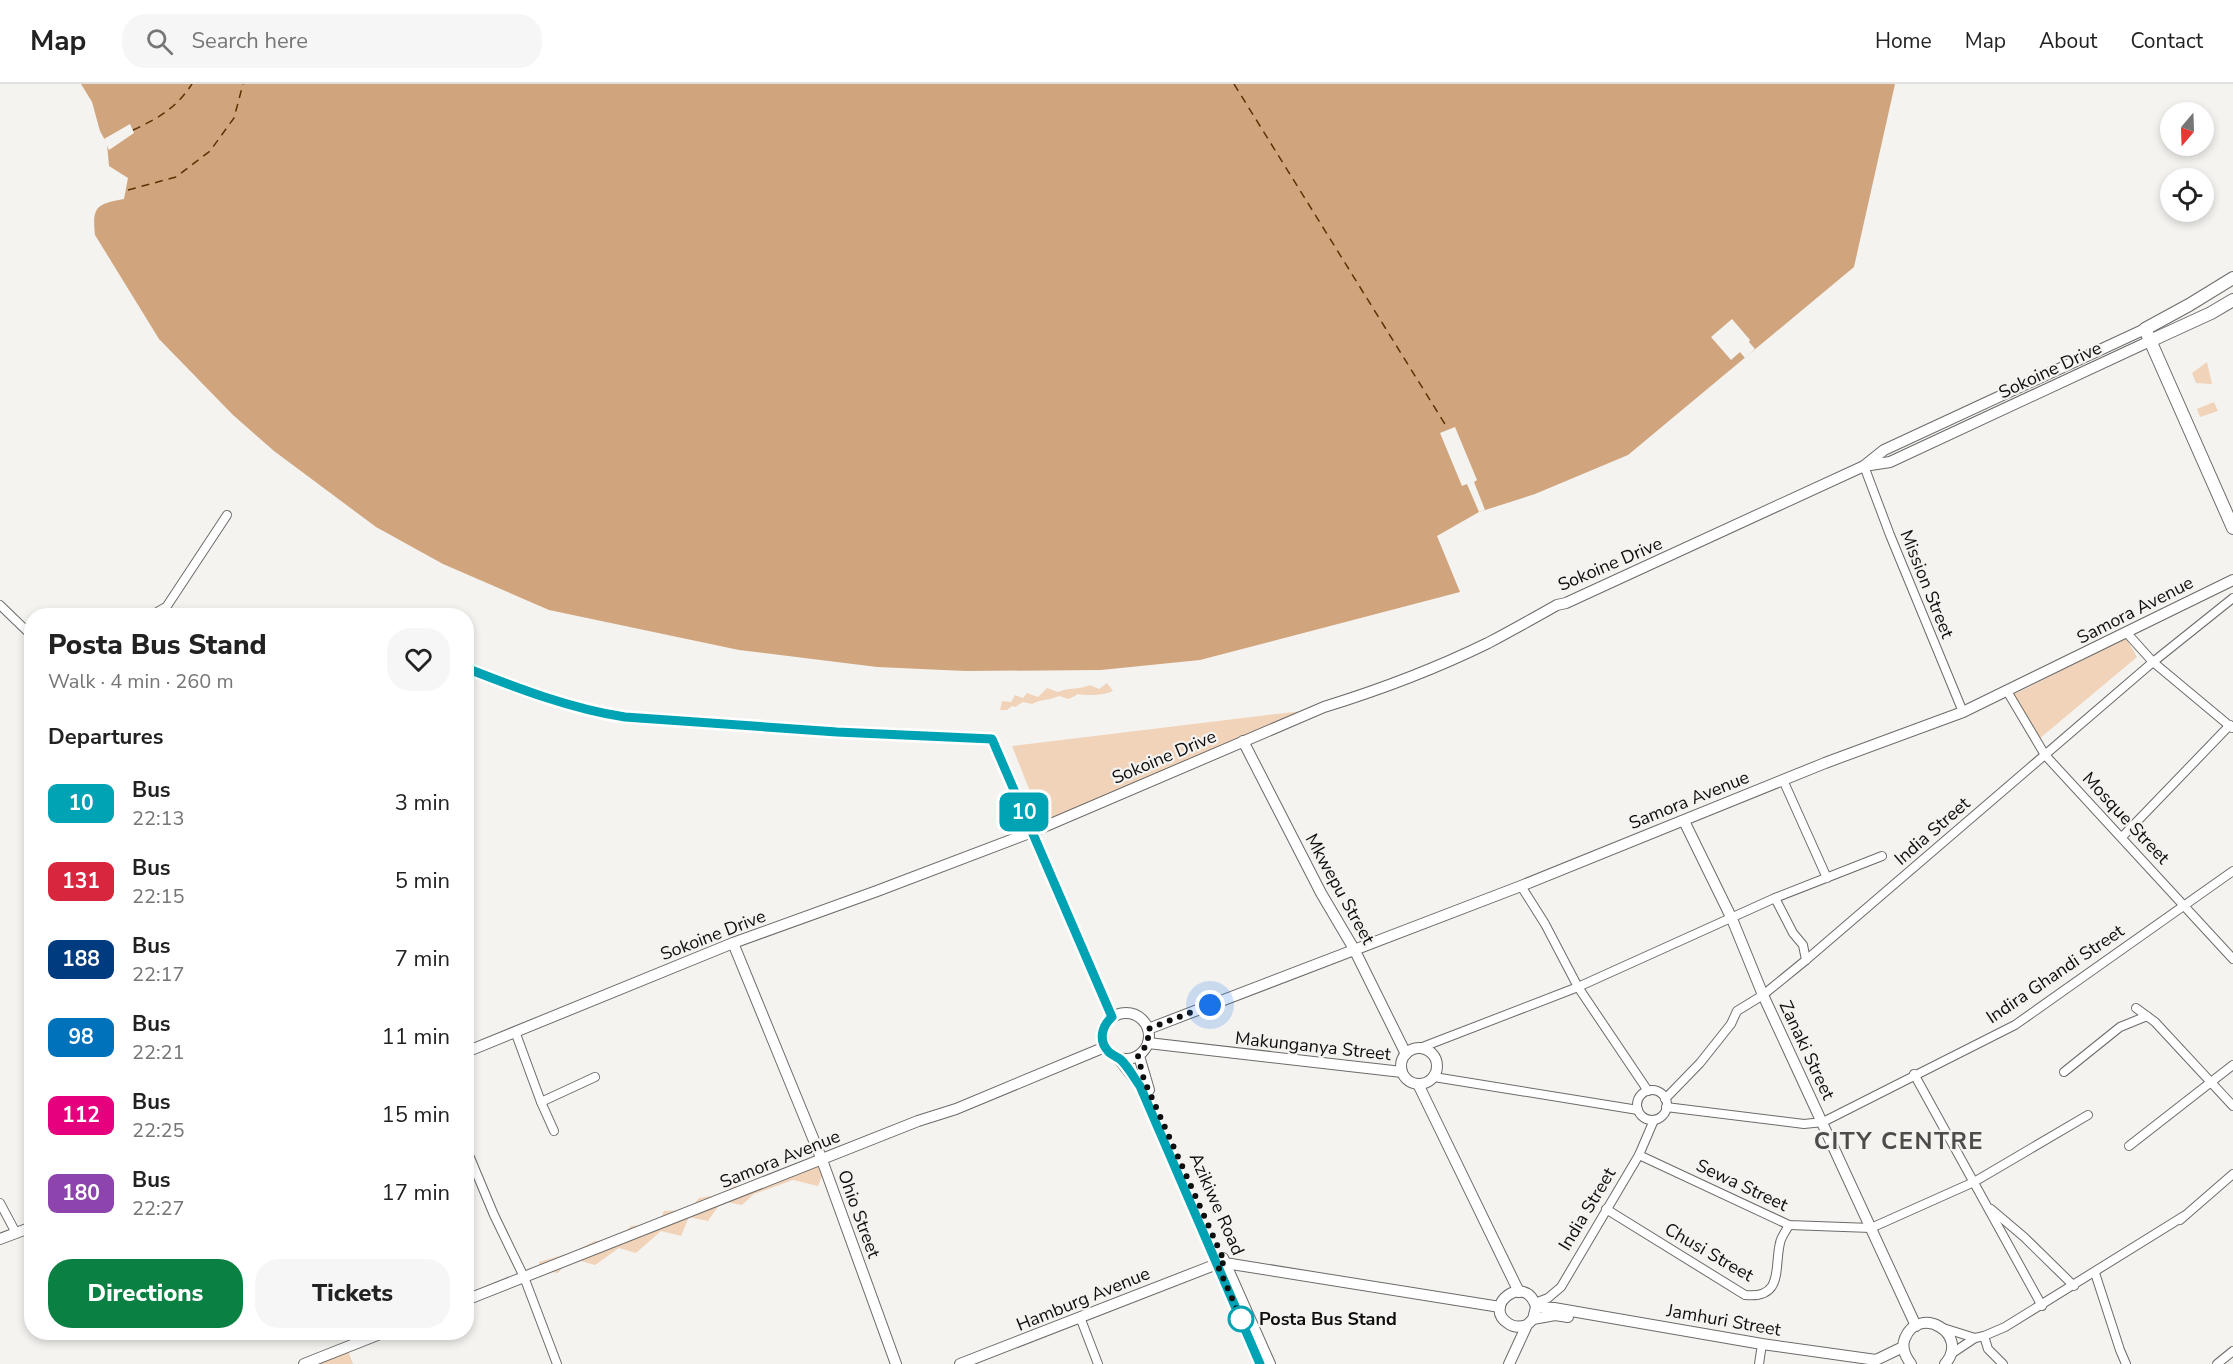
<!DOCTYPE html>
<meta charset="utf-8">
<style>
body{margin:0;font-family:"Nunito Sans",sans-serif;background:#f6f6f6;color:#222;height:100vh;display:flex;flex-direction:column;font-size:22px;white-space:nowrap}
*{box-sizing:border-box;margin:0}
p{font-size:20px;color:#767676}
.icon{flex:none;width:33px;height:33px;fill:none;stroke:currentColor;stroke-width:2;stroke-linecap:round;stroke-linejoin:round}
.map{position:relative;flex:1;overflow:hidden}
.sheet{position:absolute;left:24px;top:524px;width:450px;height:732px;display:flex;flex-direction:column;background:#fff;border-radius:24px;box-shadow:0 3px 9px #0003}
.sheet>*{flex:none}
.badge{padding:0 12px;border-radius:9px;font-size:21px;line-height:39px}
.needle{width:39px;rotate:199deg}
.tools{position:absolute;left:2160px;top:18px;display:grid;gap:12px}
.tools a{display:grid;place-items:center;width:54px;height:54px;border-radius:50%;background:#fff;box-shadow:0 3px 9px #0003;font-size:30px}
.you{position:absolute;width:30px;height:30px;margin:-15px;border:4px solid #fff;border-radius:50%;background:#1a73e8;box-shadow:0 0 0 9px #1a73e833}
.map>.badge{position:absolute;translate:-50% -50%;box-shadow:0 0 0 3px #fff}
h2{padding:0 24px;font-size:22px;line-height:54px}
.round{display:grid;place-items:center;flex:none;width:63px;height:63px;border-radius:24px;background:#f6f6f6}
.summary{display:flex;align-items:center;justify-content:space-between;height:102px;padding:0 24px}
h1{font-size:28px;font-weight:800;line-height:45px}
.primary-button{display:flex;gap:12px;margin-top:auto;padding:12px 24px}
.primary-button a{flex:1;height:69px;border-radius:24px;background:#0b8043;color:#fff;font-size:24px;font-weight:800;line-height:69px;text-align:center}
.primary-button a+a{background:#f6f6f6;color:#222}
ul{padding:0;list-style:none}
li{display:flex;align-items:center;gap:18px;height:78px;padding:0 24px}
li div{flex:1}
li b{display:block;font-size:22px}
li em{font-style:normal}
li .badge{min-width:66px;font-weight:700;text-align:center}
header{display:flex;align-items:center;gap:36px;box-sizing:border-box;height:84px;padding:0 30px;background:#fff;border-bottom:2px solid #e0e0e0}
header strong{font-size:28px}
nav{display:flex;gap:33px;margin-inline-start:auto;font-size:21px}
.search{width:420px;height:54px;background:#f6f6f6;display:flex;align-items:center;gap:15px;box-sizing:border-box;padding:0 21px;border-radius:24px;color:#767676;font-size:22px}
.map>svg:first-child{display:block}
</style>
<header>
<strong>Map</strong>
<div class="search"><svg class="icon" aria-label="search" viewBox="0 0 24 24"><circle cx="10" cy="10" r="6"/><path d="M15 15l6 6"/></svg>Search here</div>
<nav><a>Home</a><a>Map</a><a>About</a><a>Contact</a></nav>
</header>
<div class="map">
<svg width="2233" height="1280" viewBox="0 0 2233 1280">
<rect width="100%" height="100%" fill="#f5f3f0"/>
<g fill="#f0d3b9">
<polygon points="2207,278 2212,300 2196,299 2192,289"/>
<polygon points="2214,318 2218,327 2200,333 2197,325"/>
<polygon points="2126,554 2137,573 2039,655 2013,611"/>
<path d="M1107,599l6,8c-7,4 -27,5 -35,3l-9,5 -10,-3c-11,5 -18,3 -27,8l-9,-2 -8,5 -3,-1 -5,4h-7l2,-9 9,1 4,-7 8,3 4,-5 11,4 9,-9 11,4c11,-5 21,-2 32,-7l9,4z"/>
<polygon points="1302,627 1043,740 1012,662"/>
<polygon points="812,1074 824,1087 818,1102 793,1096 754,1110 742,1121 722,1117 708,1137 689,1133 681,1152 661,1147 636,1169 619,1164 595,1181 571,1174 558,1189 539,1186 539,1178 573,1168 595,1157 617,1156 631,1142 658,1140 664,1127 689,1126 699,1114 723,1110 734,1102 753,1104 758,1094 794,1087"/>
<polygon points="347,1264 353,1280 310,1280"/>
</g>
<path fill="#d0a57e" d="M81,0h1814l-41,183 -226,188 -93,39 -56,18 -42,24 23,56 -260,68 -99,10 -135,1 -89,-4 -138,-17 -190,-40 -106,-46 -67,-37 -102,-76 -41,-36 -74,-76 -64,-104c-3,-28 1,-31 29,-36l4,-21 -19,-12 -2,-22 -7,-13 -8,-29z"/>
<g fill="#f5f3f0">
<polygon points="130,40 134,49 109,66 104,55"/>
<polygon points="1732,235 1750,256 1749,258 1755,265 1745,274 1740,268 1731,276 1711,253"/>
<polygon points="1455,343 1477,396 1474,398 1485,426 1479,428 1467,400 1462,402 1440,349"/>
</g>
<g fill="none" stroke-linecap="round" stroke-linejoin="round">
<g stroke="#5c3300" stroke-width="1.5" stroke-dasharray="8 6" stroke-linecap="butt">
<polyline points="1234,0 1448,345"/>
<path d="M133,46c26,-12 43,-22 59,-46"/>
<polyline points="128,106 176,93 210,67 234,34 243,0"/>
</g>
<g stroke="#6d6b69" stroke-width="10">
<g id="minor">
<polyline points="1864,382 1890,451 1963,628"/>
<polyline points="0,521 32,552"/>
<polyline points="152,531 164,524"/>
<polyline points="161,531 227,431"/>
<polyline points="2126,548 2153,578 2232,644"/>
<polyline points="2007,607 2045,671 2233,875"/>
<polyline points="1783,696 1827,794"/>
<polyline points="2122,753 2230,641"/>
<polyline points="1521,802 1545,840 1578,903 1648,1007"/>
<polyline points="1775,814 1793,849 1803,861 1806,876"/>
<polyline points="2136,924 2155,938 2233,1022"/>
<polyline points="516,950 541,1018 554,1047"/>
<polyline points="1420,964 1578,903 1775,814 1882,772"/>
<polyline points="2064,988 2120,943 2147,932"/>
<polyline points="1914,990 2042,1222"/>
<polyline points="1434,993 1638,1026"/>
<circle cx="1652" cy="1021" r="15"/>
<polyline points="1665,1015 1700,979 1731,940 1737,927 1763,911 1806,876 2153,578 2233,514"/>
<polyline points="541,1018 595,993"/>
<polyline points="1666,1023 1804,1040 1823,1038 2015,941 2233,787"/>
<polyline points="2129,1062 2233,981"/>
<polyline points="466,1064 494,1131 524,1193 557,1280"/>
<polyline points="1639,1071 1789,1141 1871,1144 1974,1098 2088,1031"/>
<polyline points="0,1119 16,1149"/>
<path d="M1606,1125l139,86c39,4 29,-28 35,-52 1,-6 6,-12 9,-18"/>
<polyline points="1991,1125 2024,1153 2074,1202"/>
<polyline points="2180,1136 2233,1090"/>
<polyline points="2095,1189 2120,1266 2126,1280"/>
<polyline points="1535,1219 1548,1214 1561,1203 1639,1071 1654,1036"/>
<polyline points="1080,1233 1098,1280"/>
<polyline points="1943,1244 1975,1254"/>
<polyline points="1984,1252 1988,1265 2003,1280"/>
<polyline points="1951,1270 1975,1254 1984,1252 2005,1243 2184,1132"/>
<polyline points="1759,1280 1762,1260"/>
<polyline points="2217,1280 2233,1267"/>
</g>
</g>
<g stroke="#6d6b69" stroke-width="12">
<g id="tertiary">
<polyline points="1864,382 1890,378 2150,257"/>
<polyline points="992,655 1112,933"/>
<polyline points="1243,657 1321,809 1354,865 1406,970"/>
<polyline points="1684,737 1732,835 1763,911 1916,1242"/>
<polyline points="733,859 822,1076 896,1280"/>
<circle cx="1126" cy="952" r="23"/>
<polyline points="1148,945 1521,802 1825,679 1963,628 2233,496"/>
<polyline points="1148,959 1402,988"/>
<circle cx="1419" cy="982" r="18"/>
<path d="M466,968l267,-109 144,-52 155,-59 292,-125c55,-17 111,-38 164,-64 23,-12 46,-25 69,-38l9,-2 298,-137 20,-16 261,-121"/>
<polyline points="1139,972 1149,1006"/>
<polyline points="1119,975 1140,1002 1260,1280"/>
<polyline points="1418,1000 1519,1208"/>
<polyline points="0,1155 32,1143"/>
<polyline points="1223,1174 1270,1280"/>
<polyline points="466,1216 918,1037 956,1025 1105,963"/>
<polyline points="1536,1223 1554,1224 1762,1260 1876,1276 1903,1263"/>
<polyline points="1533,1235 1555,1231 1568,1233"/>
<polyline points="304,1280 385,1248"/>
<polyline points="960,1280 1217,1180 1225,1179 1500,1223"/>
<path d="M1509,1280l18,-39 6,-6 3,-12c-10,-36 -56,-1 -27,17 6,4 12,3 18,1"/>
<path d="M1911,1280c-6,-8 -10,-17 -6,-26 14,-34 66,-4 40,26"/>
</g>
</g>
<g stroke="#6d6b69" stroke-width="14">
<g id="secondary">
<polyline points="2233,194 2189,221 2145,245 2233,444"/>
<polyline points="2150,257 2211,229 2233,216"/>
</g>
</g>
<use href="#minor" stroke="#fff" stroke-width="8"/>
<use href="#tertiary" stroke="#fff" stroke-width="10"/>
<use href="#secondary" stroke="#fff" stroke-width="12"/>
</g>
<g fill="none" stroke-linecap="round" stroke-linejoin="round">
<g stroke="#fff" stroke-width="14">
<path id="line" d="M466,584c51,20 105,41 159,49l212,15 155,7 120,278c-10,9 -14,23 -4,34 3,4 8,5 12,8 8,7 14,19 20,27l120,278"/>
</g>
<use href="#line" stroke="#00a3b4" stroke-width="9"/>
<polyline stroke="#0f0e0e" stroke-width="6" stroke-dasharray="0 10.8" points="1210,921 1148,945 1148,959 1138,972 1144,996 1225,1179 1217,1180 1241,1235"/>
</g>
<circle fill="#fff" stroke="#00a3b4" stroke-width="3" cx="1241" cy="1235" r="12"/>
<g text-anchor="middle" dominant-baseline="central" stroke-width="4.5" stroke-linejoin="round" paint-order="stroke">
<g font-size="18" fill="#0f0e0e" stroke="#f5f3f0">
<text transform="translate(2050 286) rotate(-25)">Sokoine Drive</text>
<text transform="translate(1610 480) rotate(-23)">Sokoine Drive</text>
<text transform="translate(1927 500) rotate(68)">Mission Street</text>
<text transform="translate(2135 526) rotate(-27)">Samora Avenue</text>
<text transform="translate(1164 673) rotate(-23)">Sokoine Drive</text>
<text transform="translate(1689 716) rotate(-22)">Samora Avenue</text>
<text transform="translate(2126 734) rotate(47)">Mosque Street</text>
<text transform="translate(1932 747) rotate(-41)">India Street</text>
<text transform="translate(1340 805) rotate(61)">Mkwepu Street</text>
<text transform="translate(713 851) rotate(-21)">Sokoine Drive</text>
<text transform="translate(2055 890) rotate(-34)">Indira Ghandi Street</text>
<text transform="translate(1313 962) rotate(6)">Makunganya Street</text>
<text transform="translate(1807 966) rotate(65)">Zanaki Street</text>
<text transform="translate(780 1075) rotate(-22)">Samora Avenue</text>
<text transform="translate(1742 1101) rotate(25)">Sewa Street</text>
<text transform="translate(1217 1120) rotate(66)">Azikiwe Road</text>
<text transform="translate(1587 1125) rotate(-59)">India Street</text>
<text transform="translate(859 1130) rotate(70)">Ohio Street</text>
<text transform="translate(1709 1168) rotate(30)">Chusi Street</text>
<text transform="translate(1083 1215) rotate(-22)">Hamburg Avenue</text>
<text transform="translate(1724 1236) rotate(10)">Jamhuri Street</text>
</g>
<g font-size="18" font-weight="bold" fill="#0f0e0e" stroke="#f5f3f0" text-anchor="start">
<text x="1259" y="1235">Posta Bus Stand</text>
</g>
<g font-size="24" font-weight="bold" letter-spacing="1.5" fill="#4e4c4a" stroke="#f5f3f0">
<text x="1899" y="1057">CITY CENTRE</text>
</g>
</g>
</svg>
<div class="tools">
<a><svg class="needle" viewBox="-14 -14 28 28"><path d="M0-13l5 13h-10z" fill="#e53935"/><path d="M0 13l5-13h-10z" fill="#767676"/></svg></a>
<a><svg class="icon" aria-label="locate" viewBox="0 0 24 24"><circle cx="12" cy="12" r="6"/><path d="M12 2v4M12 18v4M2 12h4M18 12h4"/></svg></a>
</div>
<div class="you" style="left:1210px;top:921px"></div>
<b class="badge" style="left:1024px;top:728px;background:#00a3b4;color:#fff">10</b>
<section class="sheet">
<div class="summary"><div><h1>Posta Bus Stand</h1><p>Walk · 4 min · 260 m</p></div><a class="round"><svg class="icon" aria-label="heart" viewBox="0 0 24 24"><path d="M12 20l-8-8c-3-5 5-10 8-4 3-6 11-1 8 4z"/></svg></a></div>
<h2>Departures</h2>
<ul>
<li><span class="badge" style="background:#00a3b4;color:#fff">10</span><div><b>Bus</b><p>22:13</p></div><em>3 min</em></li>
<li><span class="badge" style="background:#d7263d;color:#fff">131</span><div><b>Bus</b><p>22:15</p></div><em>5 min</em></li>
<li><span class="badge" style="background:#003b80;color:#fff">188</span><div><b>Bus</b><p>22:17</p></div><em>7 min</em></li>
<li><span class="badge" style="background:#0072bc;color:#fff">98</span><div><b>Bus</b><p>22:21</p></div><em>11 min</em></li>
<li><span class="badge" style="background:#e6007e;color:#fff">112</span><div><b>Bus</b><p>22:25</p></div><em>15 min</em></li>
<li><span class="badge" style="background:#8e44ad;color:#fff">180</span><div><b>Bus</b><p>22:27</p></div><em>17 min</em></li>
</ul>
<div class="primary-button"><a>Directions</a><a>Tickets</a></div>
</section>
</div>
